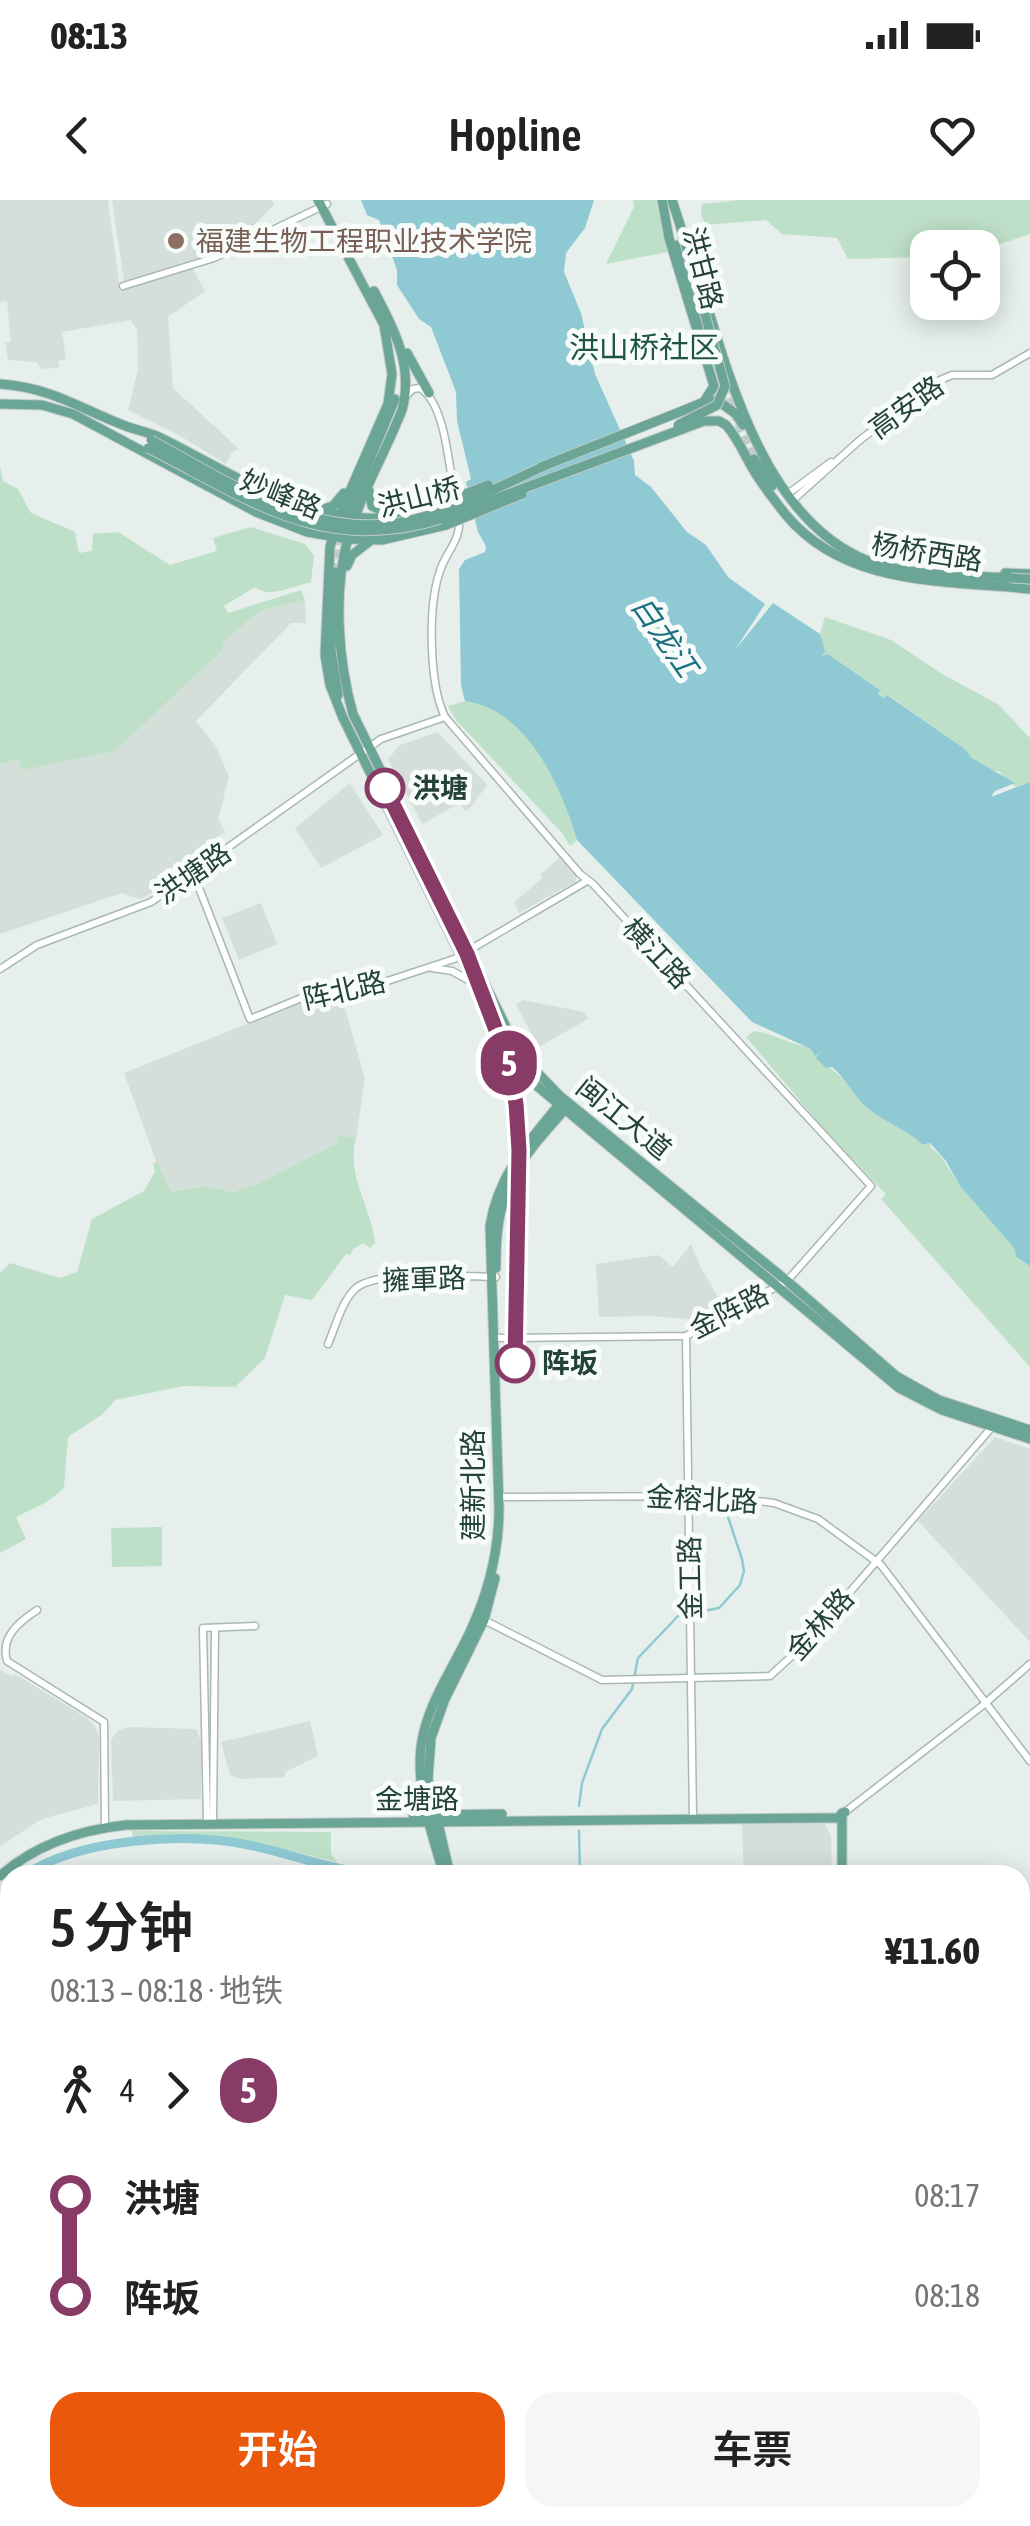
<!DOCTYPE html>
<html lang="zh">
<meta charset="utf-8">
<style>
body{margin:0;font-family:"Asap Condensed","Noto Sans SC",sans-serif;background:#f6f6f6;color:#222;height:100vh;display:flex;flex-direction:column;font-size:38px;white-space:nowrap}
*{box-sizing:border-box;margin:0}
p{font-size:32px;color:#767676}
.icon{flex:none;width:55px;height:55px;fill:none;stroke:currentColor;stroke-width:2;stroke-linecap:round;stroke-linejoin:round}
.map{position:relative;flex:1;overflow:hidden}
.sheet{position:absolute;left:0px;top:1665px;width:1030px;height:662px;display:flex;flex-direction:column;background:#fff;border-radius:30px 30px 0 0;box-shadow:0 5px 25px #0003}
.sheet>*{flex:none}
.badge{padding:0 20px;border-radius:32px;font-size:35px;line-height:65px}
.tools{position:absolute;left:910px;top:30px;display:grid;gap:20px}
.tools a{display:grid;place-items:center;width:90px;height:90px;border-radius:20px;background:#fff;box-shadow:0 5px 25px #0003;font-size:50px}
.map>.badge{position:absolute;translate:-50% -50%;box-shadow:0 0 0 5px #fff}
.legs{display:flex;align-items:center;gap:15px;height:110px;padding:0 50px;font-size:32px}
.legs p{margin-inline-start:auto}
.headline{display:flex;align-items:center;justify-content:space-between;height:170px;padding:0 50px}
h1{font-size:55px;font-weight:600;line-height:75px}
.primary-button{display:flex;gap:20px;margin-top:auto;padding:20px 50px}
.primary-button a{flex:1;height:115px;border-radius:30px;background:#ea580c;color:#fff;font-size:40px;font-weight:600;line-height:115px;text-align:center}
.primary-button a+a{background:#f6f6f6;color:#222}
ul{padding:0 50px;list-style:none}
li{display:flex;align-items:center;gap:35px;height:100px;font-size:38px}
li i{display:grid;place-items:center;width:15px;height:100%;margin:0 12px;background:currentColor}
li i::after{content:'';width:25px;height:25px;margin:-12px;border:8px solid;border-radius:50%;background:#fff}
li p{margin-inline-start:auto}
li:first-child i{background:linear-gradient(#0000 50%,currentColor 0)}
li:last-child i{background:linear-gradient(currentColor 50%,#0000 0)}
.status{display:flex;justify-content:space-between;align-items:center;height:70px;padding:0 50px;background:#fff;direction:ltr}
.status svg{height:28px;fill:currentColor}
header{display:flex;justify-content:space-between;align-items:center;height:130px;padding:0 50px;background:#fff;font-size:45px;font-weight:600}
.map>svg:first-child{display:block}
</style>
<div class="status"><b>08:13</b><svg viewBox="0 0 49 12"><path d="M0 12V9h3v3zM5 12V6h3v6zM10 12V3h3v9zM15 12V0h3v12zM26 1h20v11H26zM47 4h2v5h-2z"/></svg></div>
<header><svg class="icon" aria-label="back" viewBox="0 0 24 24"><path d="M15 5l-7 7 7 7"/></svg>Hopline<svg class="icon" aria-label="heart" viewBox="0 0 24 24"><path d="M12 20l-8-8c-3-5 5-10 8-4 3-6 11-1 8 4z"/></svg></header>
<div class="map">
<svg width="1030" height="2326" viewBox="0 0 1030 2326">
<rect width="100%" height="100%" fill="#e6efeb"/>
<g fill="#d4dfda">
<polygon points="0,0 108,0 120,90 192,68 205,91 168,117 173,188 239,249 232,252 226,264 182,237 128,210 138,170 137,130 131,120 62,132 66,159 58,161 59,167 43,169 36,162 8,160 5,143 11,142 7,101 0,102"/>
<polygon points="112,0 272,0 274,5 239,40 198,49 201,57 124,81"/>
<polygon points="305,400 306,423 291,423 196,521 217,548 229,577 218,619 225,632 196,650 191,665 165,686 140,699 122,693 0,734 0,564 19,559 22,569 115,551 222,442 260,411"/>
<polygon points="438,532 487,585 470,608 465,611 460,603 422,624 388,559 400,545"/>
<polygon points="350,583 383,635 321,668 295,628"/>
<polygon points="560,657 577,675 575,682 519,713 514,702 543,678 540,675"/>
<polygon points="261,703 277,744 239,760 222,718"/>
<polygon points="327,792 344,804 365,879 356,938 338,935 336,944 257,984 233,992 204,986 171,992 164,983 124,873"/>
<polygon points="523,800 584,812 588,819 539,847 516,805"/>
<polygon points="691,1044 701,1068 724,1107 689,1126 687,1119 652,1116 599,1117 596,1064 658,1055 673,1067"/>
<polygon points="995,1237 1030,1249 1030,1442 918,1321"/>
<polygon points="0,1470 12,1476 15,1474 87,1518 95,1526 99,1537 98,1604 42,1619 0,1646"/>
<polygon points="310,1521 318,1556 285,1572 285,1577 241,1579 230,1575 221,1542"/>
<polygon points="128,1527 196,1529 201,1542 201,1599 113,1601 111,1540 118,1530"/>
<polygon points="742,1623 825,1624 831,1636 832,1675 744,1675"/>
<polygon points="1030,1858 1030,2000 1020,2009 1020,1868"/>
<polygon points="1030,2176 1030,2294 1020,2297 1020,2183"/>
</g>
<g fill="#bfe0c8">
<polygon points="633,0 656,0 668,52 606,64 634,7"/>
<polygon points="739,0 1030,0 1030,34 983,50 982,48 928,48 927,57 848,59 837,38 782,34 766,20 706,25 701,15 702,4"/>
<path d="M0,267l3,14 15,8 13,24 44,19 4,21 13,-2 1,-17 25,-2 52,33 47,-14 -4,-13 38,-11 54,17 9,11 -3,27c-17,4 -42,17 -56,5l-31,19 4,7 73,-23 4,10 -45,11 -37,31 -1,8 -107,101 -93,19 -3,-11 -19,5z"/>
<path d="M825,417l66,23 51,34 56,30 32,34v44l-14,5 -18,-16c-13,0 -25,-11 -33,-22l-77,-54 -3,3 -8,-5 2,-4 -51,-35 -3,3 -3,-2 -2,-21z"/>
<path d="M465,501c63,9 96,86 112,139l-7,6 -8,-13 -106,-113 -8,-14z"/>
<path d="M754,831c23,3 47,20 69,16l7,7 -2,13c18,10 29,32 47,45 16,12 33,19 48,33l7,-2 1,5 10,8 19,30 55,63 2,9 13,8v101l-149,-168 5,-5 -56,-58 -84,-99z"/>
<path d="M338,935l18,3c-10,39 15,67 19,105l-5,5 -7,-5 -10,6 -3,6 -4,-1 -34,46 -27,-5 -20,63 -30,29 -51,-1 -69,14 -12,14 -35,23 -4,51 -17,14 -31,15 10,22 -26,14v-280l10,-10 50,15 17,-6 15,-53 52,-28 11,-19 -2,-8 4,-2 14,30 33,-6 29,6 24,-8 79,-40z"/>
<polygon points="162,1327 162,1366 112,1367 111,1328"/>
<polygon points="132,1631 331,1632 331,1654 337,1662 243,1639 172,1634 133,1638"/>
</g>
<path fill="#8ec9d4" d="M361,0h233l-9,28 -19,25 -2,19 17,41 14,61 39,87 1,14 16,12 36,45 19,13 22,32 37,27 -30,46 38,-47 47,31 5,17 -3,5 6,-2 52,36 -2,4 6,4 3,-3 78,54 7,9 43,25 -20,8 -4,6 39,-15v484l-14,-9 -1,-8 -55,-63 -14,-25 -16,-18 -7,2c-18,-17 -42,-24 -60,-41 -11,-12 -19,-27 -31,-37l-6,1 -10,-10 4,-6 -5,4 -4,-7 -59,-27 -175,-182c-16,-53 -49,-130 -112,-139l-4,-16 -2,-116 6,-9 20,-8 1,-6 -8,-14 -12,-50 5,-3 -14,-58 -1,-29 -25,-65 -12,-8 -22,-34v-15l-18,-50 -12,-5z"/>
<g fill="none" stroke-linecap="round" stroke-linejoin="round">
<g stroke="#8ec9d4" stroke-width="2.5">
<polyline points="579,1606 582,1583 602,1529 632,1489 638,1458 678,1416 719,1408 740,1385 744,1371 742,1359 726,1311"/>
<polyline points="579,1631 580,1675"/>
</g>
<g stroke="#8ec9d4" stroke-width="9">
<path d="M25,1675c55,-37 160,-43 224,-30 35,7 69,20 104,26 37,7 78,3 115,4"/>
<polyline points="0,1698 10,1688"/>
<polyline points="1020,1857 1030,1848"/>
</g>
<g stroke="#bfccc8" stroke-width="9" stroke-dasharray="9 4.5" stroke-linecap="butt">
<polyline points="723,186 754,259"/>
<polyline points="335,372 342,334"/>
</g>
<g stroke="#a8b8b2" stroke-width="9">
<g id="minor">
<polyline points="123,86 214,58 327,4"/>
<path d="M406,196l7,-7 7,-1c26,16 29,81 35,111"/>
<polyline points="789,293 831,262"/>
<polyline points="793,300 860,240 938,181 952,175 992,175 1030,153"/>
<path d="M459,316c3,26 -14,35 -20,58 -11,35 -10,110 6,143l135,157 13,10 278,302 -84,95 -101,55 -188,2"/>
<polyline points="194,675 250,819 321,790 354,792 454,759 587,681"/>
<polyline points="432,768 452,771 472,782"/>
<polyline points="0,769 37,745 151,702 381,539 445,517"/>
<polyline points="686,1136 693,1619"/>
<path d="M328,1144c8,-18 13,-42 28,-56 22,-19 110,-11 140,-11"/>
<polyline points="499,1297 717,1296 774,1303 818,1319 881,1365 1030,1561"/>
<path d="M37,1410c-18,12 -37,27 -30,51l97,61 1,105"/>
<polyline points="484,1420 602,1480 770,1476 807,1442 992,1227"/>
<polyline points="845,1612 982,1506 1030,1464"/>
<polyline points="207,1619 203,1428 255,1426"/>
<polyline points="213,1619 215,1428"/>
<polyline points="0,1760 10,1771"/>
<polyline points="1020,1834 1030,1824"/>
<polyline points="1020,2016 1030,2008"/>
<polyline points="0,2131 10,2161"/>
<polyline points="0,2165 10,2165"/>
<polyline points="1020,2177 1030,2170"/>
<polyline points="1020,2304 1030,2301"/>
<polyline points="31,2318 32,2326"/>
<polyline points="556,2318 557,2326"/>
</g>
</g>
<g stroke="#c2cac8" stroke-width="11">
<g id="major">
<polyline points="318,0 384,125 392,174 388,204 339,316 330,347 325,455 330,485 343,518 494,823 508,848 537,886 899,1188 942,1210 1030,1239"/>
<polyline points="662,0 669,38 714,186 704,202"/>
<polyline points="672,0 682,31"/>
<polyline points="677,45 709,146"/>
<path d="M696,69c30,97 65,248 170,291 44,17 98,15 145,18"/>
<path d="M374,91c20,37 40,76 28,119 -17,43 -41,84 -54,128 -15,54 -10,123 5,176l155,317 26,38 26,27 227,185 109,95 43,24 91,30"/>
<polyline points="407,153 429,193"/>
<path d="M0,184c52,4 77,23 123,41 12,5 25,7 36,12 72,35 138,84 221,81 21,-1 40,-9 60,-14"/>
<polyline points="0,204 42,205 73,214 256,312 307,332 348,339 382,340 446,325"/>
<polyline points="682,211 704,202 718,201 736,214 743,225"/>
<path d="M704,221h15l7,4c12,13 19,31 28,46 9,15 21,30 32,44 60,72 159,65 244,74"/>
<polyline points="754,259 772,286"/>
<polyline points="369,291 372,306 388,314"/>
<polyline points="317,311 333,306 344,293"/>
<polyline points="348,312 395,199"/>
<polyline points="347,366 352,355 370,341"/>
<polyline points="335,372 331,451 338,495"/>
<polyline points="1005,373 1030,374"/>
<path d="M496,1068c-1,-80 20,-104 72,-162"/>
<polyline points="842,1613 842,1675"/>
<polyline points="413,1615 502,1614"/>
<path d="M444,1675c-12,-41 -28,-85 -23,-128 5,-41 31,-77 48,-113 19,-40 30,-82 30,-126l-9,-282c8,-52 40,-86 72,-125"/>
<polyline points="450,1675 428,1579 431,1538 445,1499 484,1420 495,1378"/>
<path d="M0,1676c35,-31 79,-46 126,-51l698,-7h13l8,-6"/>
<polyline points="0,1953 10,1958"/>
<polyline points="1020,2066 1030,2078"/>
<polyline points="1020,2079 1030,2092"/>
<polyline points="287,2318 289,2326"/>
<polyline points="293,2318 295,2326"/>
<polyline points="824,2318 829,2326"/>
</g>
</g>
<use href="#minor" stroke="#fff" stroke-width="6"/>
<use href="#major" stroke="#6aa596" stroke-width="9"/>
<g stroke="#c2cac8" stroke-width="11" stroke-linecap="butt">
<g id="major-bridge">
<polyline points="678,225 717,205 725,186 680,25"/>
<path d="M151,240c81,44 167,104 264,79 44,-11 86,-33 127,-52"/>
<path d="M148,248c103,52 175,109 296,70l260,-97"/>
<polyline points="541,267 682,211"/>
<polyline points="440,304 488,285"/>
<polyline points="446,325 522,294"/>
<polyline points="1011,378 1030,379"/>
</g>
</g>
<use href="#major-bridge" stroke="#6aa596" stroke-width="9"/>
</g>
<g fill="none" stroke-linecap="round" stroke-linejoin="round">
<g stroke="#fff" stroke-width="22">
<polyline id="line-1" points="385,588 467,754 509,864 516,904 519,950 515,1163"/>
</g>
<use href="#line-1" stroke="#893b67" stroke-width="15"/>
</g>
<circle fill="#8d6e63" stroke="#f7fbf9" stroke-width="4" cx="176" cy="41" r="10"/>
<g fill="#fff" stroke="#893b67" stroke-width="5">
<circle cx="385" cy="588" r="18"/>
<circle cx="515" cy="1163" r="18"/>
</g>
<g text-anchor="middle" dominant-baseline="central" stroke-width="10" stroke-linejoin="round" paint-order="stroke">
<g font-size="28" fill="#785e54" stroke="#f7fbf9" text-anchor="start">
<text x="196" y="41">福建生物工程职业技术学院</text>
</g>
<g font-size="28" fill="#24423a" stroke="#f7fbf9">
<text transform="translate(703 68) rotate(76)">洪甘路</text>
<text transform="translate(906 207) rotate(-36)">高安路</text>
<text transform="translate(281 294) rotate(22)">妙峰路</text>
<text transform="translate(419 297) rotate(-14)">洪山桥</text>
<text transform="translate(927 352) rotate(9)">杨桥西路</text>
<text transform="translate(193 673) rotate(-35)">洪塘路</text>
<text transform="translate(657 753) rotate(47)">横江路</text>
<text transform="translate(344 790) rotate(-13)">阵北路</text>
<text transform="translate(624 918) rotate(39)">闽江大道</text>
<text transform="translate(424 1079) rotate(-2)">擁軍路</text>
<text transform="translate(729 1111) rotate(-27)">金阵路</text>
<text transform="translate(473 1285) rotate(-90)">建新北路</text>
<text transform="translate(702 1299) rotate(3)">金榕北路</text>
<text transform="translate(690 1378) rotate(-91)">金工路</text>
<text transform="translate(820 1424) rotate(-48)">金林路</text>
<text x="417" y="1599">金塘路</text>
</g>
<g font-size="28" font-weight="bold" fill="#24423a" stroke="#f7fbf9" text-anchor="start">
<text x="412" y="588">洪塘</text>
<text x="542" y="1163">阵坂</text>
</g>
<g font-size="30" fill="#1f5548" stroke="#f7fbf9">
<text x="644" y="147">洪山桥社区</text>
</g>
<g font-size="30" font-style="italic" fill="#1c6f80" stroke="#f7fbf9">
<text transform="translate(665 436) rotate(55)">白龙江</text>
</g>
</g>
</svg>
<div class="tools">
<a><svg class="icon" aria-label="locate" viewBox="0 0 24 24"><circle cx="12" cy="12" r="6"/><path d="M12 2v4M12 18v4M2 12h4M18 12h4"/></svg></a>
</div>
<b class="badge" style="left:509px;top:863px;background:#893b67;color:#fff">5</b>
<section class="sheet">
<div class="headline"><div><h1>5 分钟</h1><p>08:13 – 08:18 · 地铁</p></div><b>¥11.60</b></div>
<div class="legs"><svg class="icon" aria-label="walk" viewBox="0 0 24 24"><circle cx="13" cy="4" r="2"/><path d="M13 8l-2 6 4 7M11 14l-3 7M7 12l3-4h3l4 4"/></svg>4<svg class="icon" aria-label="forward" viewBox="0 0 24 24"><path d="M9 5l7 7-7 7"/></svg><b class="badge" style="background:#893b67;color:#fff">5</b></div>
<ul>
<li><i style="color:#893b67"></i><b>洪塘</b><p>08:17</p></li>
<li><i style="color:#893b67"></i><b>阵坂</b><p>08:18</p></li>
</ul>
<div class="primary-button"><a>开始</a><a>车票</a></div>
</section>
</div>
